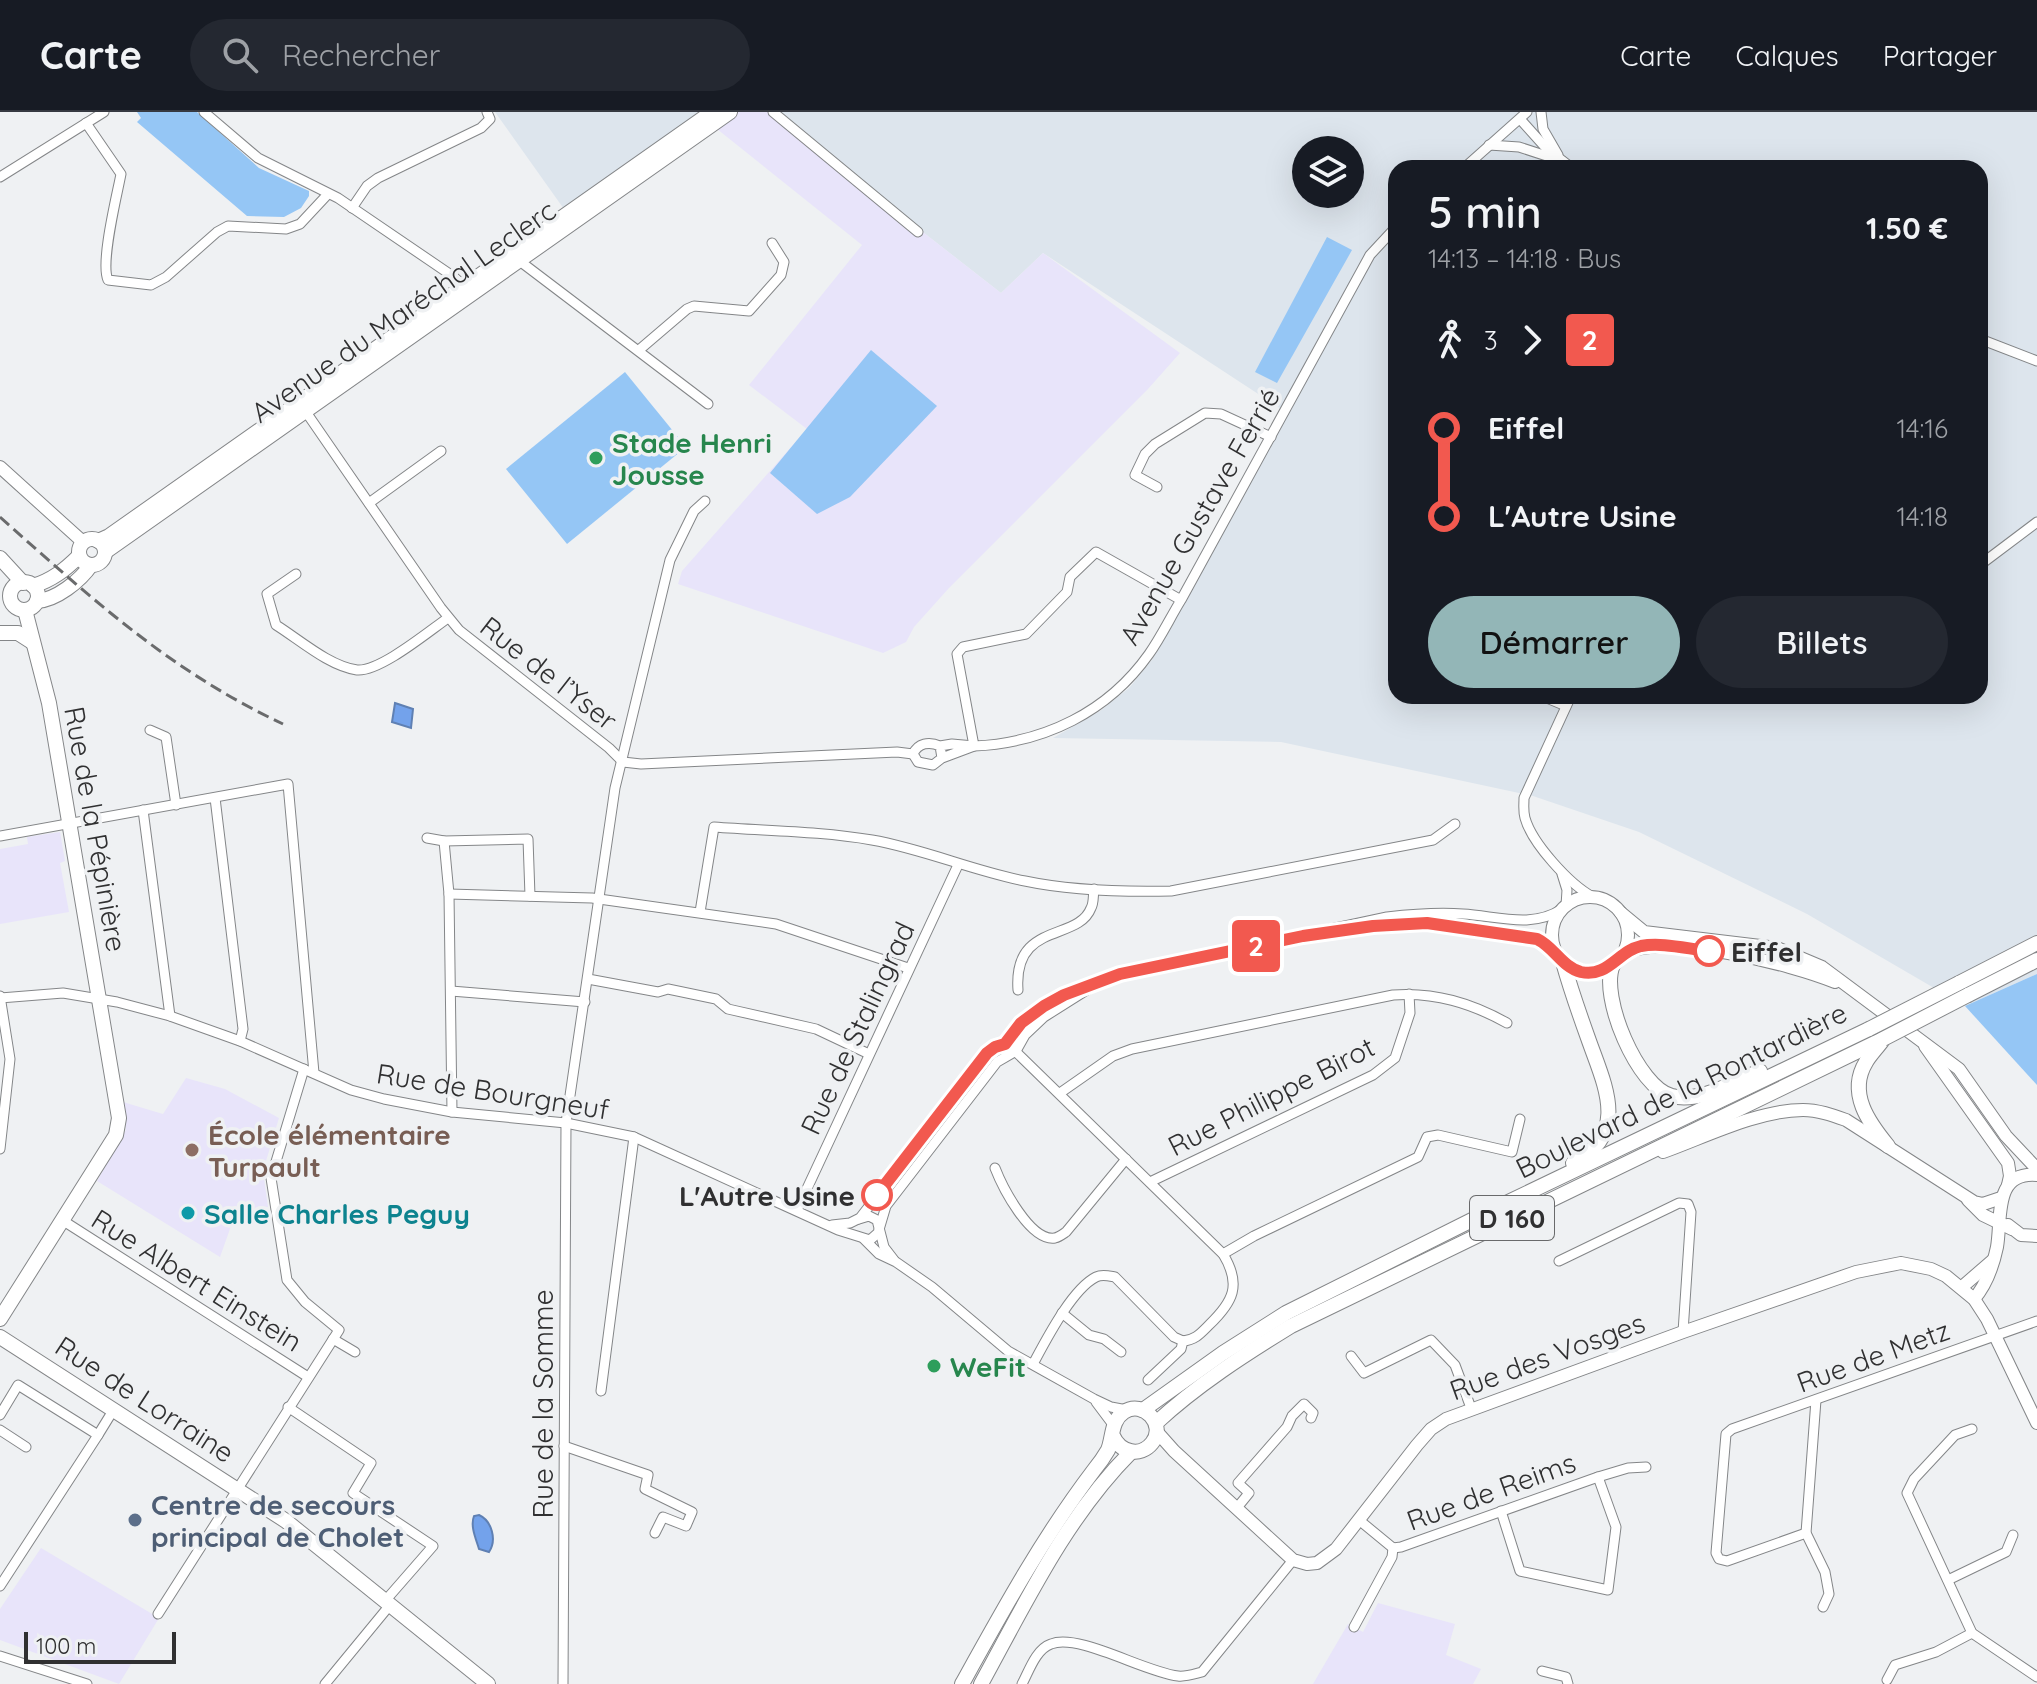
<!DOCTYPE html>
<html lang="fr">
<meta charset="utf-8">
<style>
body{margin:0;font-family:Quicksand,sans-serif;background:#242831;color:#f1f3f6;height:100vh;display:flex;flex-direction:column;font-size:30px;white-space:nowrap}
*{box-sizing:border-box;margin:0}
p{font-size:26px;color:#9ea1a6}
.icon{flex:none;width:44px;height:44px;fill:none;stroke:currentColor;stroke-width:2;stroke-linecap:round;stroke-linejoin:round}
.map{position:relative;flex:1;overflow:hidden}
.panel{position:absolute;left:1388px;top:48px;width:600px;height:544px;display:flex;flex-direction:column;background:#171b24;border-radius:24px;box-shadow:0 8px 32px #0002}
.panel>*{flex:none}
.badge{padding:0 16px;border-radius:6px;font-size:28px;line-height:52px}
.controls{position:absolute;left:1292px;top:24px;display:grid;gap:16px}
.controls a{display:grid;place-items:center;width:72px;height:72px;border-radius:50%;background:#171b24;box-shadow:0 8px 32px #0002;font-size:40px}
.scale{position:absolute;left:24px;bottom:20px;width:152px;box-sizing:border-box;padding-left:8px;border:4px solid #303031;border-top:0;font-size:22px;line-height:28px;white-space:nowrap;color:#303031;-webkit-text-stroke:6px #eff1f3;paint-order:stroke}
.map>.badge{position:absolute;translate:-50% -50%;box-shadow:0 0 0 4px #fff}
.legs{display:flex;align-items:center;gap:12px;height:88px;padding:0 40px;font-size:26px}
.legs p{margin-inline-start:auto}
.headline{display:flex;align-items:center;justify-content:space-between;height:136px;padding:0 40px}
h1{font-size:44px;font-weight:600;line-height:60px}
.cta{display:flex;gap:16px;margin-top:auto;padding:16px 40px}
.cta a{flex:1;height:92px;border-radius:48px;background:#93b6b7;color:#111;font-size:32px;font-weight:600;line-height:92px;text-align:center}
.cta a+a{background:#242831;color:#f1f3f6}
ul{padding:0 40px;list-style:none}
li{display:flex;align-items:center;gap:28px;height:88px;font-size:30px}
li i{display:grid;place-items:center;width:12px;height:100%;margin:0 10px;background:currentColor}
li i::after{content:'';width:20px;height:20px;margin:-10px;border:6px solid;border-radius:50%;background:#171b24}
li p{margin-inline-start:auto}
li:first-child i{background:linear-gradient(#0000 50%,currentColor 0)}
li:last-child i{background:linear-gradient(currentColor 50%,#0000 0)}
header{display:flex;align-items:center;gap:48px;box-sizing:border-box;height:112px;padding:0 40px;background:#171b24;border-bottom:2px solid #363941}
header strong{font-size:38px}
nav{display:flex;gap:44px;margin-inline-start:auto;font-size:28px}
.search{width:560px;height:72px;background:#242831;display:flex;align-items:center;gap:20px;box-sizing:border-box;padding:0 28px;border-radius:44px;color:#9ea1a6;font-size:30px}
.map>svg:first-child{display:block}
</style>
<header>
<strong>Carte</strong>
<div class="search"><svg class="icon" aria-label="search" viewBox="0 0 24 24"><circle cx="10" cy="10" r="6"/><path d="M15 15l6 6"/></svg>Rechercher</div>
<nav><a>Carte</a><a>Calques</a><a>Partager</a></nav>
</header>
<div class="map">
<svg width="2037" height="1572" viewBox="0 0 2037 1572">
<rect width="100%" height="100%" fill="#eff1f3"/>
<g fill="#dde5ed" fill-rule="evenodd">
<polygon points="495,0 725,0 576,114"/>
<path d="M769,0h1268v862l-72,32 -158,-92 -168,-82 -106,-36 -252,-54 -228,-4 47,-27 29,-23 23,-28 129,-251 -238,-156 -42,40zM1306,38h44v44h-44zM1396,56h584v528h-584z"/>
</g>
<g fill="#e8e4fa">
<polygon points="730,0 769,0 1001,181 1043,141 1180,241 1148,277 949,476 914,515 906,530 883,541 678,472 682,459 807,317 749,273 862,133 712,13"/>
<polygon points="60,720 65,749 60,751 69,800 0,812 0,737 28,732 27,725"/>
<polygon points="186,966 225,977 279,1006 263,1059 268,1095 236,1100 220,1145 97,1069 126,1018 123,990 163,1002"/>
<polygon points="41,1436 159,1506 119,1572 0,1528 0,1497"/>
<polygon points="1378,1491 1455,1512 1446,1543 1481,1557 1473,1572 1313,1572 1348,1512 1363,1520"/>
</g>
<g fill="#95c6f5">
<polygon points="137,0 197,0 259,56 309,79 309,84 301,96 284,105 247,104 137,10 141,6"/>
<polygon points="1327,125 1352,138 1277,271 1255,260"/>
<polygon points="871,238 937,294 850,385 817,402 770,361"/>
<polygon points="625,260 686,335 567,432 506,357"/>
<polygon points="2037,862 2037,973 1965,894"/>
</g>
<g fill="#73a2eb" stroke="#5f80b3" stroke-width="2">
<polygon points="395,591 413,597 411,616 392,610"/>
<path d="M479,1403c13,6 18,25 10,37l-10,-3c-3,-10 -9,-23 -5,-33z"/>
</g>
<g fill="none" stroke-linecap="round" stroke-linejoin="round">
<g stroke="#848688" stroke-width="11">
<g id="minor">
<polyline points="204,0 258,46 338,86 454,165 465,175"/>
<polyline points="773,0 918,120"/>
<polyline points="1541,0 1543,17 1558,43"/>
<polyline points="1520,7 1546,36 1572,56"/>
<path d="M86,11l35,51c-4,21 -21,89 -13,106l43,5 15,-8 51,-45 11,-6 58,3 14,-5 28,-30"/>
<polyline points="1489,33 1519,35 1562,49"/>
<polyline points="1464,56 1527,0"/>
<polyline points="0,65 104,0"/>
<polyline points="352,96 367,74 378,66 481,16 490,7 487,0"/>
<polyline points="517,147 708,292"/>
<polyline points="1980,227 2037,249"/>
<polyline points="639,238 687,197 694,194 749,199 781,163 784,150 772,131"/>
<polyline points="307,295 306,300 441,496 459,518 609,636 623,650"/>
<polyline points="1157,375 1135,363 1145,342 1155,332 1205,301 1221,302 1271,325"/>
<polyline points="369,391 441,339"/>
<polyline points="1980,453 2037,410"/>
<path d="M296,462l-29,20 9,31c24,15 53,41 81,45 23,2 72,-39 91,-52"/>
<path d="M1181,488l-85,-48 -26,25 -3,15 -41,42 -63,13 -6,7 17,92c70,-3 134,-34 175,-92 12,-17 21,-36 32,-54l189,-345 26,-28"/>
<polyline points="1542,584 1566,594"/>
<path d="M1571,584l-47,102c0,7 -1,13 1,20 7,25 44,66 68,79"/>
<polyline points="150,618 166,625 176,693"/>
<path d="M940,634l12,-2 22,2 -32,12 -9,7 -15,-3 -5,-8c5,-11 16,-13 27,-8l2,12"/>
<polyline points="623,650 641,652 897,640 913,642"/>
<polyline points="215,686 243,917 240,929"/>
<polyline points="143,698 170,904"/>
<polyline points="0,724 288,672 314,961"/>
<polyline points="427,726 444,729 528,727 530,784"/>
<polyline points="444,729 449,782 452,1000"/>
<polyline points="1562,762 1567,778 1566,794"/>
<polyline points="449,782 592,786 776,812 908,856"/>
<path d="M700,800l14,-85c52,4 106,4 158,13 52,9 101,31 153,41 47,10 98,11 146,10l262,-51 22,-16"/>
<polyline points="1370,815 1427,811 1537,827 1556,841"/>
<polyline points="588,867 658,880 668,877 716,887 728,897 816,917 869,942"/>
<path d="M1096,871l24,-9 267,-57c26,-3 50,-5 76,-3 34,2 69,15 99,-5"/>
<path d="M1018,878c-5,-69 60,-48 73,-82 3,-5 2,-13 3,-19"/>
<polyline points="451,879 585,890"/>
<polyline points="0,884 10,947 0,1037"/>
<polyline points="0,886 63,881 117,890 170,904 240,929 351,978 384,987 452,1000 566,1011 634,1025 838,1118 870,1128 878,1121 886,1094 997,950 1016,939 1025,923 1044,905 1101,869"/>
<path d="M1005,932c22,-29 44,-43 77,-56"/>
<path d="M1015,939l208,203c19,31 10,48 -14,71 -9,9 -14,15 -26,16"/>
<path d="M1060,981l53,-37 19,-7 261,-54c42,-3 78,8 114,28"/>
<path d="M995,1056c7,18 35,74 60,70 4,-1 8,-4 11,-6l60,-73"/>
<polyline points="1150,1070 1373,963 1395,946 1410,901 1409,882"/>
<polyline points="797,1098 958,753"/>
<polyline points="859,1107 869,1104 877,1108 884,1135 894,1148"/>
<polyline points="62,1108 308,1265"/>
<polyline points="832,1113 850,1111 860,1106 987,941 995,935 1005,932"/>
<polyline points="864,1127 879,1142 896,1150 932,1175 1008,1239 1094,1287 1111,1295 1127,1298"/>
<polyline points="1223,1142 1254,1124 1418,1045 1427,1025 1438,1023 1512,1040 1520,1007"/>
<polyline points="1559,1149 1679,1091 1688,1092 1691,1100 1683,1220"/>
<polyline points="1062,1201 1089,1223 1104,1227 1121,1240"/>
<polyline points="333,1227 355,1240"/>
<polyline points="1351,1244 1364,1261 1431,1228 1455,1253 1471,1296"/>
<path d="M1033,1252c13,-24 39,-75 63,-87 6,-3 13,-1 19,0l59,60 9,4"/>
<polyline points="1148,1268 1181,1237 1183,1229"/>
<polyline points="601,1279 634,1025"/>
<polyline points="1816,1288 1806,1421 1825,1460 1829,1482 1823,1495"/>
<polyline points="1096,1290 1114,1314"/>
<polyline points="288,1295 371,1351 353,1381 433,1434 385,1489"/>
<polyline points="0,1303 18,1273 98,1323 0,1474"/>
<polyline points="1972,1317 1955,1323 1914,1367 1907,1381 1972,1521 2037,1565"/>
<polyline points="0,1318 26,1335"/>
<polyline points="98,1323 114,1297"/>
<polyline points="564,1334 648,1363 645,1377 692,1400 686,1414 663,1405 655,1421"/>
<polyline points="1236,1397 1249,1381 1238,1371 1287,1315 1292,1304 1304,1292 1313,1301 1311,1306"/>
<polyline points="1501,1399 1520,1459 1608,1478 1616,1415 1598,1365"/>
<polyline points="1359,1408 1393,1436 1401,1435 1598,1365 1628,1356 1646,1355"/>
<polyline points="1806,1421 1727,1449 1719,1447 1716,1441 1726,1322 1732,1317 2037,1209"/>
<polyline points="1948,1468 2006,1440 2013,1423"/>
<polyline points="158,1502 339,1218 305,1190 287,1168 271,1066 304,957"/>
<polyline points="1354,1515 1392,1445 1393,1436"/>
<polyline points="0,1544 87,1572"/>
<polyline points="1542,1559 1566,1565 1568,1572"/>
<polyline points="1887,1568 1895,1553 1936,1540 1972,1521"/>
<polyline points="325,1572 390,1493"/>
<polyline points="563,1572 566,1011 615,676 670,448 694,399 705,389"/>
<path d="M1022,1572c7,-13 14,-35 29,-40 28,-11 93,28 127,32 8,1 16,-2 24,-4l91,-112"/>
</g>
</g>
<g stroke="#848688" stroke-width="14">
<g id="tertiary">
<polyline points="0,355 83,430"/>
<circle cx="1590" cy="823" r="38"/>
<polyline points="1621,801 1644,820 1777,836 1822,855 1959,957 2006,1024 2037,1057"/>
<path d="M1623,842c43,-22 168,10 212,28"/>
<polyline points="1925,934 2008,1051 2010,1064 2008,1073"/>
<path d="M1663,1040c42,-15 95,-42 140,-42 15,0 29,5 43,10l128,82 9,2 18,-6"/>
<polyline points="1968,1088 1983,1103 2012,1117"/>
<polyline points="2008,1113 2021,1123 2037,1124"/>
<polyline points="1962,1175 1992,1149"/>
<path d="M1974,1187c13,-15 19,-33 23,-52 5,-29 -4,-76 40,-72"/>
<polyline points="1158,1321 1174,1339 1293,1448 1307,1452 1317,1451 1336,1437 1417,1333 1431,1317 1446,1307 1683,1220 1856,1160 1901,1151 1931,1157 1946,1164 1974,1187 1987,1207 2037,1311"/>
</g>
</g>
<g stroke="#848688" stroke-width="16">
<g id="secondary">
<circle cx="92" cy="440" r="13"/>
<polyline points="98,429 109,424 712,0"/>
<polyline points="105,440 730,0"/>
<polyline points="0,446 23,471"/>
<circle cx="24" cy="484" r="14"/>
<path d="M33,474c19,-6 32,-16 46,-30"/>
<path d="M37,489c19,-1 43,-20 54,-36"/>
<polyline points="0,521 18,521 32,530"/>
<polyline points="0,1207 116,1023 119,1006 49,591 25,498"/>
<polyline points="0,1225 286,1409 488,1572"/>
</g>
</g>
<g stroke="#848688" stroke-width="16">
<g id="primary">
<path d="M1563,850c7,25 16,51 25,76 16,46 43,95 -15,125"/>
<path d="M1613,853c-14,31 25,123 59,131 29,7 61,-14 88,-25"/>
<polyline points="1959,871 2037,831"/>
<polyline points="1968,883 2037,848"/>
<path d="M1882,929c-5,7 -12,14 -16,21 -19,31 3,61 22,84"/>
<polyline points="1143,1298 1223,1241 1286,1201 1500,1094 1869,917"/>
<path d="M1156,1311c41,-38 88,-68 135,-97l592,-287"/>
<path d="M962,1572c41,-74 81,-147 132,-214 5,-6 10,-13 14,-20 5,-12 3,-30 16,-38 19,-13 43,13 28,31 -12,15 -32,9 -39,-7"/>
<path d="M981,1572c44,-80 85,-167 150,-232"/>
</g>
</g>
<use href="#minor" stroke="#fff" stroke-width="9"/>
<use href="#tertiary" stroke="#fff" stroke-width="12"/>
<use href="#secondary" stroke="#fff" stroke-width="14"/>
<use href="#primary" stroke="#fff" stroke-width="14"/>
<path stroke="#6a6b6c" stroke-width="3" stroke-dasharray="12 6" stroke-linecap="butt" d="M0,405c91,81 170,154 283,207"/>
<g stroke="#848688" stroke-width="16" stroke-linecap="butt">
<g id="primary-bridge">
<polyline points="1869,917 1959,871"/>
<polyline points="1883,927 1968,883"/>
</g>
</g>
<use href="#primary-bridge" stroke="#fff" stroke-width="14"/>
</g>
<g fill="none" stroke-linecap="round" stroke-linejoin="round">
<g stroke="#fff" stroke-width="18">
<path id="line-1" d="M877,1083l110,-142 8,-6 10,-3 16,-21 23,-17 20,-11 56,-21 183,-38 70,-10 54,-3 110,16c17,8 25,28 44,33 27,6 37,-21 60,-26 21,-4 47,3 68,5"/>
</g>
<use href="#line-1" stroke="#f2594f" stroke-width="12"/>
</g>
<g fill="#2e9e5b" stroke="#eff1f3" stroke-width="3">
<circle cx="596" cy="346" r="8"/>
<circle cx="934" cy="1254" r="8"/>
</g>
<g fill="#fff" stroke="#f2594f" stroke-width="4">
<circle cx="1709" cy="839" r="14"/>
<circle cx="877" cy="1083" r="14"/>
</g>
<circle fill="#8d6e63" stroke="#eff1f3" stroke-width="3" cx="192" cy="1038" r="8"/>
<circle fill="#0f9aa8" stroke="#eff1f3" stroke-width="3" cx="188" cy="1101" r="8"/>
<circle fill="#5c6f8a" stroke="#eff1f3" stroke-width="3" cx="135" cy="1408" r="8"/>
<g text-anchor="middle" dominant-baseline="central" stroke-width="7" stroke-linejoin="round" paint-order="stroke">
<rect fill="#eff1f3" stroke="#696a6b" stroke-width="2" x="1470" y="1084" width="84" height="44" rx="6"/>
<g font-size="26" font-weight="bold" fill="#303031">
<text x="1512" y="1106">D 160</text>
</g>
<g font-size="28" fill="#303031" stroke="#eff1f3">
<text transform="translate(403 199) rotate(-35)">Avenue du Maréchal Leclerc</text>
<text transform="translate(1199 404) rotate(-60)">Avenue Gustave Ferrié</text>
<text transform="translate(549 561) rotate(38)">Rue de l’Yser</text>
<text transform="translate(96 717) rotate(80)">Rue de la Pépinière</text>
<text transform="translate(857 916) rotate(-65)">Rue de Stalingrad</text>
<text transform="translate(1681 978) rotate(-26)">Boulevard de la Rontardière</text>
<text transform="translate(493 979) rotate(9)">Rue de Bourgneuf</text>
<text transform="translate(1271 984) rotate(-27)">Rue Philippe Birot</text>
<text transform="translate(197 1168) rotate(32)">Rue Albert Einstein</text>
<text transform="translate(1547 1244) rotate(-20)">Rue des Vosges</text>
<text transform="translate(1873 1244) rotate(-20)">Rue de Metz</text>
<text transform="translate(145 1287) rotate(33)">Rue de Lorraine</text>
<text transform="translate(542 1292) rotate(-90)">Rue de la Somme</text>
<text transform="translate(1491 1379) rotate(-20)">Rue de Reims</text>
</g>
<g font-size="28" font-weight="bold" fill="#27864d" stroke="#eff1f3" text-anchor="start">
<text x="612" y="330">Stade Henri<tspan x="612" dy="32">Jousse</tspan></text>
<text x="950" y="1254">WeFit</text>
</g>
<g font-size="28" font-weight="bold" fill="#303031" stroke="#eff1f3" text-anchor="start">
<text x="1731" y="839">Eiffel</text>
<text x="855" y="1083" text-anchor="end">L'Autre Usine</text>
</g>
<g font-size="28" font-weight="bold" fill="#785e54" stroke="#eff1f3" text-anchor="start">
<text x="208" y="1022">École élémentaire<tspan x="208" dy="32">Turpault</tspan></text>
</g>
<g font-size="28" font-weight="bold" fill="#0d838f" stroke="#eff1f3" text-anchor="start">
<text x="204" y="1101">Salle Charles Peguy</text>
</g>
<g font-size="28" font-weight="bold" fill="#4e5e75" stroke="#eff1f3" text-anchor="start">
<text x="151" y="1392">Centre de secours<tspan x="151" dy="32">principal de Cholet</tspan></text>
</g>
</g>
</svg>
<div class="controls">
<a><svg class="icon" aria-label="layers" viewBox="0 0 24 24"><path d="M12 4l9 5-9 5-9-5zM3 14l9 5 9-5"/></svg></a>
</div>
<div class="scale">100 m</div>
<b class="badge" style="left:1256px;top:834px;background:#f2594f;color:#fff">2</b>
<section class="panel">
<div class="headline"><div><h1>5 min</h1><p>14:13 – 14:18 · Bus</p></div><b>1.50 €</b></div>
<div class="legs"><svg class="icon" aria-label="walk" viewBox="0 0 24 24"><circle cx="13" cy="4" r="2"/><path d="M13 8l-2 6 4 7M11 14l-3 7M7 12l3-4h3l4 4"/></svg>3<svg class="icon" aria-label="forward" viewBox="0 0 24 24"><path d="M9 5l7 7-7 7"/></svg><b class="badge" style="background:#f2594f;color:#fff">2</b></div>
<ul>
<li><i style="color:#f2594f"></i><b>Eiffel</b><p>14:16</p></li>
<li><i style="color:#f2594f"></i><b>L'Autre Usine</b><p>14:18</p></li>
</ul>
<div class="cta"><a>Démarrer</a><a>Billets</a></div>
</section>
</div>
